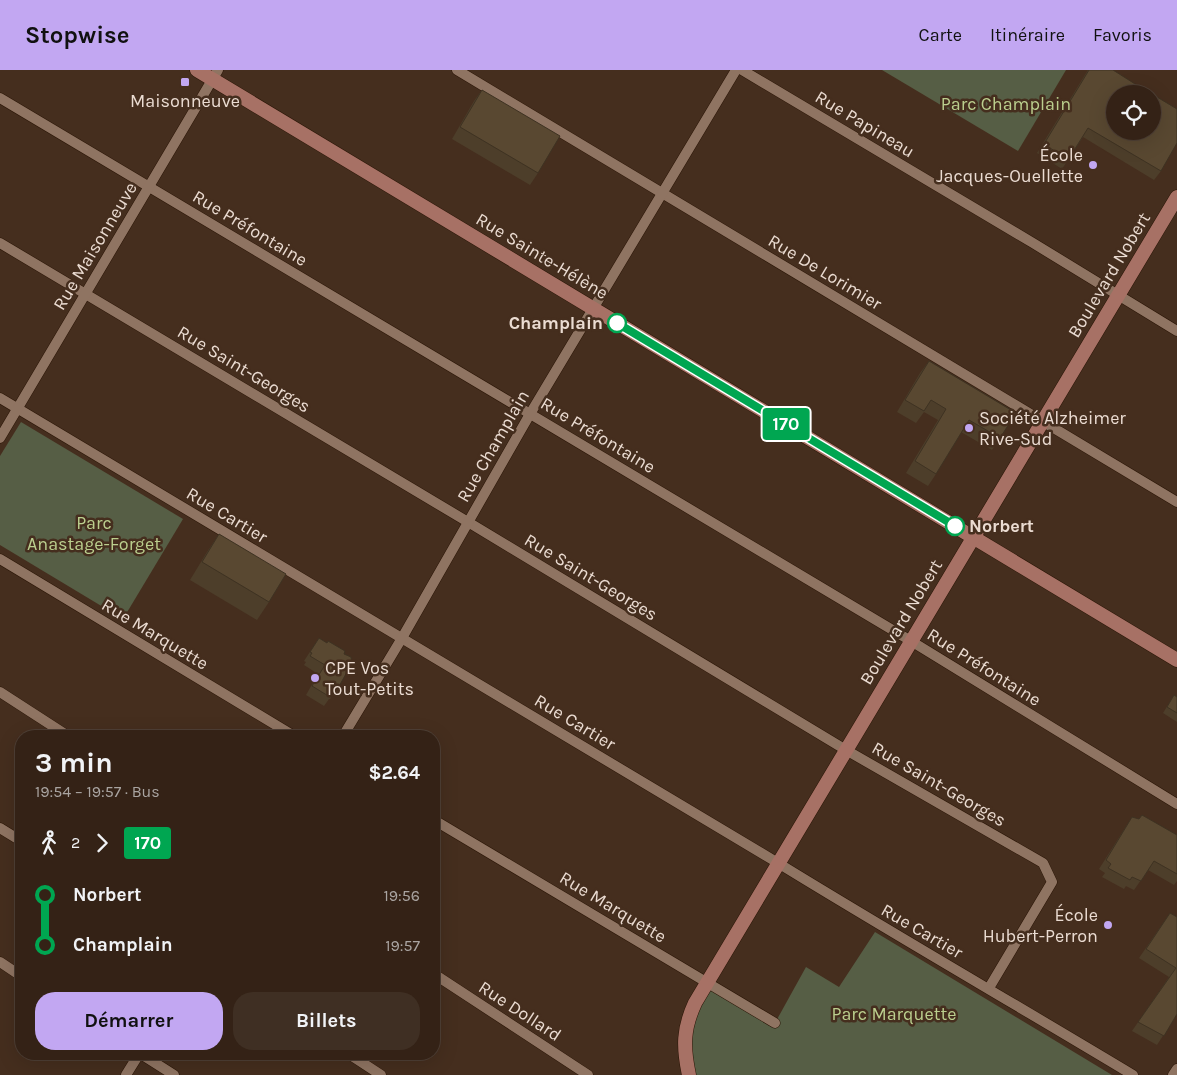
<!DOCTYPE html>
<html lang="fr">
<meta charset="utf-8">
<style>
body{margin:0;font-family:Karla,sans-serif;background:#3f2f23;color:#f1f3f6;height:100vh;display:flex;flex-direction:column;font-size:19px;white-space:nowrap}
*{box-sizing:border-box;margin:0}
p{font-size:16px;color:#a9a4a1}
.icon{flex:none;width:28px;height:28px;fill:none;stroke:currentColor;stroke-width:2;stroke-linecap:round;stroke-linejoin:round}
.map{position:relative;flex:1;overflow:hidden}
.details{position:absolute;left:15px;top:660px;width:425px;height:330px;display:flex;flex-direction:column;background:#342216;border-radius:20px;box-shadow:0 5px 20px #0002,0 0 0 1px #4e3f35}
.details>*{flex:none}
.badge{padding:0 10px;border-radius:4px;font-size:18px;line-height:32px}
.fabs{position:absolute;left:1106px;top:15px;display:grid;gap:10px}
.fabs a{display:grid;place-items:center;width:55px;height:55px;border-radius:50%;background:#342216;box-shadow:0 5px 20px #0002,0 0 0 1px #4e3f35;font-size:25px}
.map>.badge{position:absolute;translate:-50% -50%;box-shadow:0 0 0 2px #fff}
.legs{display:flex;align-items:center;gap:8px;height:55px;padding:0 20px;font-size:16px}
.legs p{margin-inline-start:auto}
.headline{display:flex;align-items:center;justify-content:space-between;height:85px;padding:0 20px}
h1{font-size:28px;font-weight:700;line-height:38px}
.primary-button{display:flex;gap:10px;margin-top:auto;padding:10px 20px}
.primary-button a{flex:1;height:58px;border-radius:20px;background:#c2a7f2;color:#111;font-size:20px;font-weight:700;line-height:58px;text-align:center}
.primary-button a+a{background:#3f2f23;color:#f1f3f6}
ul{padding:0 20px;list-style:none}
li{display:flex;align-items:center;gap:18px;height:50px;font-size:19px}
li i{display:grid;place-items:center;width:8px;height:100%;margin:0 6px;background:currentColor}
li i::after{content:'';width:12px;height:12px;margin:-6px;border:4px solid;border-radius:50%;background:#342216}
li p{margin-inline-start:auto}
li:first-child i{background:linear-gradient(#0000 50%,currentColor 0)}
li:last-child i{background:linear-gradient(currentColor 50%,#0000 0)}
header{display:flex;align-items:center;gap:30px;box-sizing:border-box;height:70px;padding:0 25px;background:#c2a7f2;color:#111}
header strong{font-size:24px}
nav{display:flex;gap:28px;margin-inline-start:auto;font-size:18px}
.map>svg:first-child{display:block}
</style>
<header>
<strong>Stopwise</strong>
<nav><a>Carte</a><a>Itinéraire</a><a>Favoris</a></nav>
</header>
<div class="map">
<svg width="1177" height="1005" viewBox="0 0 1177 1005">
<rect width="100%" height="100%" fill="#452e1e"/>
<g fill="#565e45">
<polygon points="882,0 1066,0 1018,81"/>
<polygon points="21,352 183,449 123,549 0,475 0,386"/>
<polygon points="875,862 1112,1005 695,1005 689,977 695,933 707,911 775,953 806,897 839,917"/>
</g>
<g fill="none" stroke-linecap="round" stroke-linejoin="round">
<g stroke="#2a1506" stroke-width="11">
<g id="street">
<polyline points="457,0 1177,432"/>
<polyline points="742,0 1033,173 1177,261"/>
<polyline points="0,28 911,571 1177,734"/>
<polyline points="0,173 468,452 846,680 1043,793 1052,812 989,918"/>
<path d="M0,328l778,465c117,72 237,141 355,212"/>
<polyline points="0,368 218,0"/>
<polyline points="0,489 294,666"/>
<polyline points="0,622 68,666"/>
<polyline points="343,666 402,568 530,344 736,0"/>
<polyline points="434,750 775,953"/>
<polyline points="0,758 21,771"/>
<polyline points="0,892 21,906"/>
<polyline points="434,904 588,1005"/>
<polyline points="141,984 174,1005"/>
<polyline points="349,984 381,1005"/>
<polyline points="126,1005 139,984"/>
<polyline points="1173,1005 1177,999"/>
</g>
</g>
<g stroke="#2a1506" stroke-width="15">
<g id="secondary">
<polyline points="197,0 1177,590"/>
<path d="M689,1005c-6,-28 -6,-46 6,-72l482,-806"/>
</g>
</g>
<use href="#street" stroke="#8f7462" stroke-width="10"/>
<use href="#secondary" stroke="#a77165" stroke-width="14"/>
</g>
<g fill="#4d3e2a">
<polygon points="1088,0 1113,0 1161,101 1154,110 1083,67 1062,99 1037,83"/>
<polygon points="482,20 538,103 530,115 452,69 474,31"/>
<polygon points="929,291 1000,368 992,380 961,362 936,404 928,416 906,403 938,350 924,342 916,353 897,342 920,303"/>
<polygon points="219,464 269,532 257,550 190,510 207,482"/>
<polygon points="319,568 344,584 337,620 330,629 329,629 324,636 306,625 318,604 304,595 306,592 304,591"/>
<polygon points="1174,625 1177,627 1177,652 1163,643"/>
<polygon points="1132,747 1177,765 1177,811 1174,815 1148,800 1134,820 1126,816 1124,819 1102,807 1105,803 1099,799"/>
<polygon points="1170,843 1177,847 1177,944 1157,975 1132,961 1169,907 1139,888"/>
</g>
<g fill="#594831" stroke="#3e3222">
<polygon points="1089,0 1113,0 1151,24 1115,24 1115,61 1152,61 1152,24 1177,39 1177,73 1161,101 1088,58 1068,90 1044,74"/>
<polygon points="482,20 560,66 538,103 460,57"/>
<polygon points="929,291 1016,343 1000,368 969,350 936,404 915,391 946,339 931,330 924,341 905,330"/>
<polygon points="219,464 286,504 269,532 202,492"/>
<polygon points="319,568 327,573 328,571 345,581 344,584 351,587 352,593 337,620 335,619 330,627 312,616 325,595 310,586 312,583 310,582"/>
<polygon points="1174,625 1177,627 1177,643 1167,637"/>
<polygon points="1142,745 1177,765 1177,804 1154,791 1141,811 1132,807 1130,810 1108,798 1111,794 1106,790 1132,747 1139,749"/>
<polygon points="1170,843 1177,847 1177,944 1164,966 1138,952 1176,898 1146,879"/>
</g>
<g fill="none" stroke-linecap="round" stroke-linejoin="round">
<g stroke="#fff" stroke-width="11">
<polyline id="line-1" points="617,253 955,456"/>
</g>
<use href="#line-1" stroke="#00a651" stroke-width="8"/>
</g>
<g fill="#c2a7f2" stroke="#452e1e" stroke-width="2">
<rect x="180" y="7" width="10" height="10" rx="2.5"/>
<circle cx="1093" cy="95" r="5"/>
<circle cx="969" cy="358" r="5"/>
<circle cx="315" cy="608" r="5"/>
<circle cx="1108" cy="855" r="5"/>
</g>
<g fill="#fff" stroke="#00a651" stroke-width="2.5">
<circle cx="617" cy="253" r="9"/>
<circle cx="955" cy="456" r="9"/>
</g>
<g text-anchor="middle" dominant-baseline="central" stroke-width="5" stroke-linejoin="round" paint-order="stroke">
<g font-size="18" fill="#ebdcd2" stroke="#452e1e" text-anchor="end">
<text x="185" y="31" text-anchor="middle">Maisonneuve</text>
<text x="1083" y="85">École<tspan x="1083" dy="21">Jacques-Ouellette</tspan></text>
<text x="979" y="348" text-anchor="start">Société Alzheimer<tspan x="979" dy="21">Rive-Sud</tspan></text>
<text x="325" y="598" text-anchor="start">CPE Vos<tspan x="325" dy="21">Tout-Petits</tspan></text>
<text x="1098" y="845">École<tspan x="1098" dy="21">Hubert-Perron</tspan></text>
</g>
<g font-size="18" fill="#bbcf8e" stroke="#452e1e">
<text x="1006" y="34">Parc Champlain</text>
<text x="94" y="453">Parc<tspan x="94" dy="21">Anastage-Forget</tspan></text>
<text x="894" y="944">Parc Marquette</text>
</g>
<g font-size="18" fill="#ebdcd2" stroke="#452e1e">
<text transform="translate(865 54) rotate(31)">Rue Papineau</text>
<text transform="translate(250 158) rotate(31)">Rue Préfontaine</text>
<text transform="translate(95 176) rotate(-59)">Rue Maisonneuve</text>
<text transform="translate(542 186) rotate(31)">Rue Sainte-Hélène</text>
<text transform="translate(825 202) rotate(31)">Rue De Lorimier</text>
<text transform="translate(1109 205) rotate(-59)">Boulevard Nobert</text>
<text transform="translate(244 299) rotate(31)">Rue Saint-Georges</text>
<text transform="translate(598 365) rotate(31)">Rue Préfontaine</text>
<text transform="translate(493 376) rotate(-60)">Rue Champlain</text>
<text transform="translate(227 445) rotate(31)">Rue Cartier</text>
<text transform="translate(591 507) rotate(31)">Rue Saint-Georges</text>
<text transform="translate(901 552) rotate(-59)">Boulevard Nobert</text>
<text transform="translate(155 564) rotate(31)">Rue Marquette</text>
<text transform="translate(984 597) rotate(32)">Rue Préfontaine</text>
<text transform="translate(575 652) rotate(31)">Rue Cartier</text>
<text transform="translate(939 714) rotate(30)">Rue Saint-Georges</text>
<text transform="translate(613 837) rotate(31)">Rue Marquette</text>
<text transform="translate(922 861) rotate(30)">Rue Cartier</text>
<text transform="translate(520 941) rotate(33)">Rue Dollard</text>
</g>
<g font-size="18" font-weight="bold" fill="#ebdcd2" stroke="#452e1e" text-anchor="end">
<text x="603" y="253">Champlain</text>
<text x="969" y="456" text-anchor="start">Norbert</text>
</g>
</g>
</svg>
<div class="fabs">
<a><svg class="icon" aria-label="locate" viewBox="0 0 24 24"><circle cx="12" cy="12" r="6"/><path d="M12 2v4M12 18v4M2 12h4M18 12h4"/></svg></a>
</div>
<b class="badge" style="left:786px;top:354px;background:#00a651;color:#fff">170</b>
<section class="details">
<div class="headline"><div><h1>3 min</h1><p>19:54 – 19:57 · Bus</p></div><b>$2.64</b></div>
<div class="legs"><svg class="icon" aria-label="walk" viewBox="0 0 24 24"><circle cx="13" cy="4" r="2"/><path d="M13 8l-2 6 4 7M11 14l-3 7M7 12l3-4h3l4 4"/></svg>2<svg class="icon" aria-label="forward" viewBox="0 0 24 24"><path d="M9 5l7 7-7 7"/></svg><b class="badge" style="background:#00a651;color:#fff">170</b></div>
<ul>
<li><i style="color:#00a651"></i><b>Norbert</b><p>19:56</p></li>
<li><i style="color:#00a651"></i><b>Champlain</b><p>19:57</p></li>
</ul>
<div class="primary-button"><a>Démarrer</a><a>Billets</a></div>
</section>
</div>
